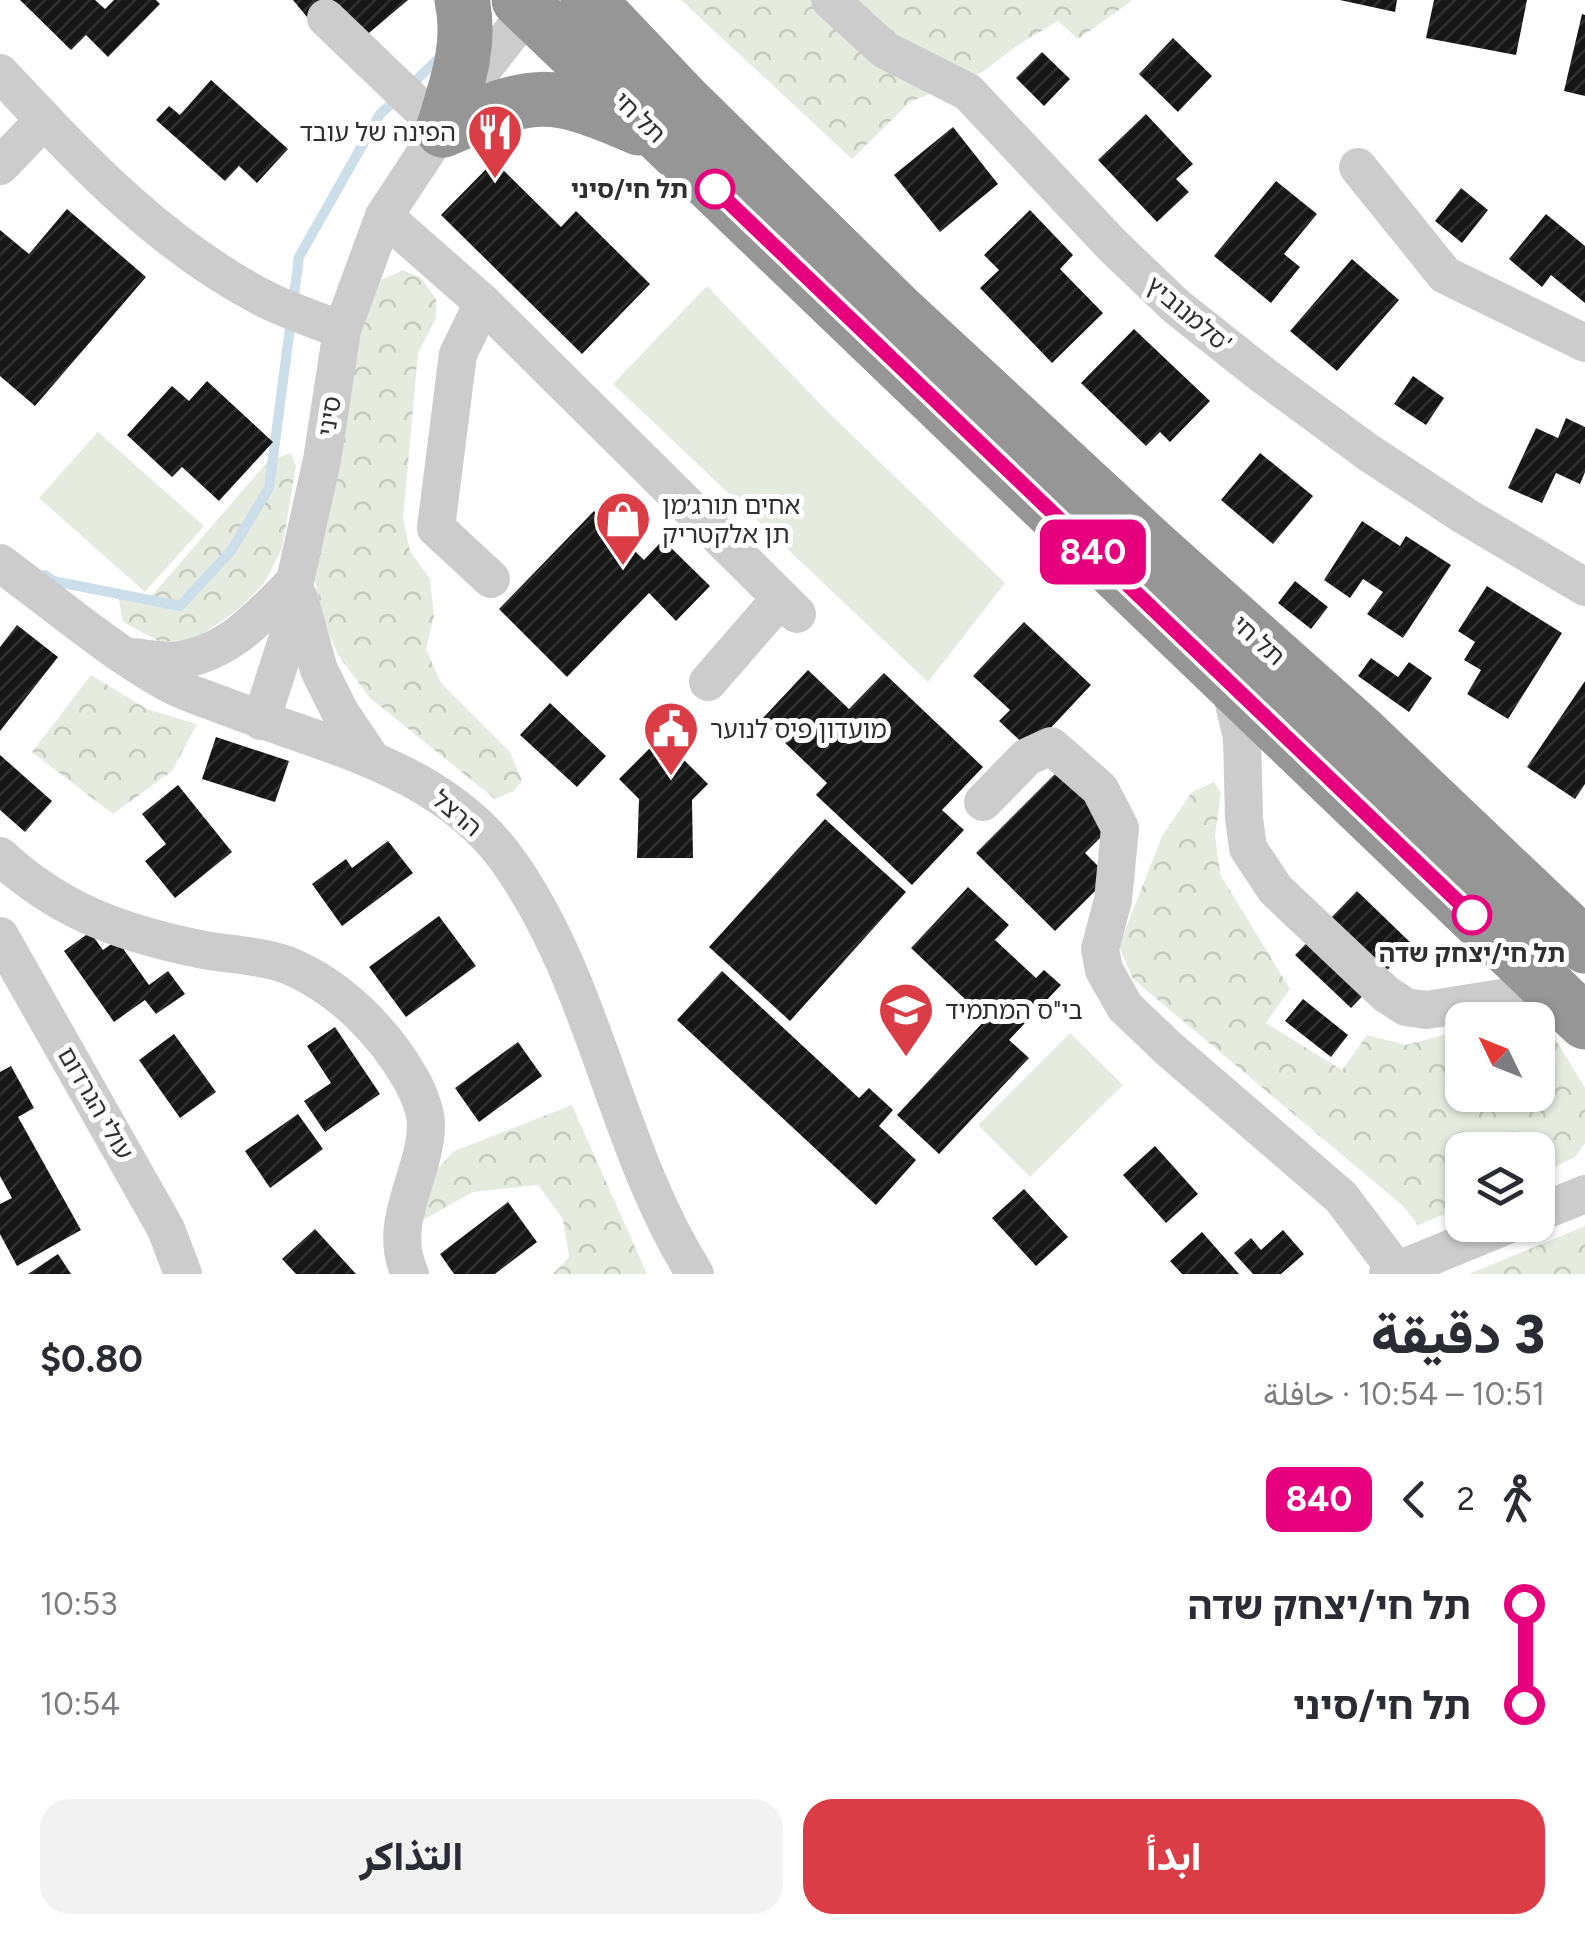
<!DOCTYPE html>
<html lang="ar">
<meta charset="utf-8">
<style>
body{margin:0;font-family:Figtree,Vazirmatn,"Noto Sans Hebrew",sans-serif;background:#f2f2f3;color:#2b2b33;direction:rtl;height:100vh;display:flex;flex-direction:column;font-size:38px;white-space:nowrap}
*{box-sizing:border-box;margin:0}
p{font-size:32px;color:#7c7c81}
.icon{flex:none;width:55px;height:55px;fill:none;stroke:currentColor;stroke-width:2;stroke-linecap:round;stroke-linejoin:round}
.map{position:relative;height:1274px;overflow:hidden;direction:ltr}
.details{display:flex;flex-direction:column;background:#fff;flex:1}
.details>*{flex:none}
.badge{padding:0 20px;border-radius:15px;font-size:35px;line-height:65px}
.needle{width:65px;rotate:313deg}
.controls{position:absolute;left:1445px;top:1002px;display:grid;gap:20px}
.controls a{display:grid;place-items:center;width:110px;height:110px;border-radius:20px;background:#fff;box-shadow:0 2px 8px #0004;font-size:50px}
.map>.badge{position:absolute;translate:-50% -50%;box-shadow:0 0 0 5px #fff}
.legs{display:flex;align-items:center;gap:15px;height:110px;padding:0 40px;font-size:32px}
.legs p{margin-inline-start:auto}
.head{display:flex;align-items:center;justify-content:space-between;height:170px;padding:0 40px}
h1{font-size:55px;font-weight:800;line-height:75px}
.primary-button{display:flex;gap:20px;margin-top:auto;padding:20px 40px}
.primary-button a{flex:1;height:115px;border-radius:30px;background:#da3d46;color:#fff;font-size:40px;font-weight:800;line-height:115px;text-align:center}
.primary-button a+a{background:#f2f2f3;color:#2b2b33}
ul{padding:0 40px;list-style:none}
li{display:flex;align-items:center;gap:35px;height:100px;font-size:38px}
li i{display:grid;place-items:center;width:15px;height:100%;margin:0 12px;background:currentColor}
li i::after{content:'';width:25px;height:25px;margin:-12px;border:8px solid;border-radius:50%;background:#fff}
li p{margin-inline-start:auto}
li:first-child i{background:linear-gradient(#0000 50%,currentColor 0)}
li:last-child i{background:linear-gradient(currentColor 50%,#0000 0)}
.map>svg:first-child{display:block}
</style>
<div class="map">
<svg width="1585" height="1274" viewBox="0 0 1585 1274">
<defs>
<pattern id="forest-crowns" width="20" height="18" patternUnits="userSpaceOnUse" patternTransform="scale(2.5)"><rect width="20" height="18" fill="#e5ebde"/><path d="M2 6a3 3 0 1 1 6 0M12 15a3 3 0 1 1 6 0" fill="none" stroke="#c5cabf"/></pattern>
<pattern id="building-hatch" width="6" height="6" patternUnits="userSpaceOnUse" patternTransform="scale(2.5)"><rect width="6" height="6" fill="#161616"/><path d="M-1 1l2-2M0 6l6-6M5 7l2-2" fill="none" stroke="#303030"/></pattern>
</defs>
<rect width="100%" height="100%" fill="#fff"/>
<g fill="#e5ebde">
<polygon points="707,286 826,410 1005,583 928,682 613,384"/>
<polygon points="98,432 204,526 145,592 39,498"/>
<polygon points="1070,1033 1123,1085 1030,1177 978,1125"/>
</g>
<g fill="url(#forest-crowns)">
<polygon points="681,0 1133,0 1078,39 1058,21 1018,45 981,73 910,102 852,159"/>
<polygon points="403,270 421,278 436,299 436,318 418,353 403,519 410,551 430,579 434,616 426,649 441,683 510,752 522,781 514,791 495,799 370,698 338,655 325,624 312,570 351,352 381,280"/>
<polygon points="291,453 296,466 282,548 265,582 239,609 195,639 160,642 123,622 118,595 141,604 155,592 268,461"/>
<polygon points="91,675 147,709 197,724 172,771 113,814 32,752"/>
<polygon points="1214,782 1221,793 1215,835 1220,874 1290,989 1266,1023 1342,1070 1367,1035 1406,1045 1462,1030 1462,1095 1538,1095 1538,1027 1556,1040 1585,1088 1585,1143 1575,1157 1538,1176 1538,1150 1462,1150 1462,1207 1418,1225 1403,1206 1133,979 1119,946 1162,836 1192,792"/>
<polygon points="572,1105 647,1274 553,1274 569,1257 563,1219 538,1185 473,1192 423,1220 430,1177 454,1151"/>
<polygon points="1585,1226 1585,1274 1469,1274"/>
</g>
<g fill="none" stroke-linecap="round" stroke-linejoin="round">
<g stroke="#cbdeea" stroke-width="10">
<polyline points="409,87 440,57"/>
<polyline points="293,303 299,257 380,114 397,99"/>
<polyline points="45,575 53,581 180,606 231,551 269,488 291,320"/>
</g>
</g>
<g fill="url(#building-hatch)">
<polygon points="20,0 95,0 105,9 114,0 156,0 160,4 108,57 86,35 71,50"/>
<polygon points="293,0 326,0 307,17"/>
<polygon points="330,0 408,0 363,38"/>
<polygon points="1340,0 1397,0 1395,12"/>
<polygon points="1434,0 1527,0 1516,55 1426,38"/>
<polygon points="1582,14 1585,15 1585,96 1564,91"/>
<polygon points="1173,38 1212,76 1178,112 1139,74"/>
<polygon points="1042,52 1070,79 1044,106 1016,78"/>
<polygon points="211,80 288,149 257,183 239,166 225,181 156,120 169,106 180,115"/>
<polygon points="1146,114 1193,164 1176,179 1189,192 1157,222 1098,160"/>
<polygon points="953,127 998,184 940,232 894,175"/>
<polygon points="494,161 561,227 576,211 650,284 582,354 441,215"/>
<polygon points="1276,181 1317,214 1284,254 1300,267 1271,303 1214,256"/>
<polygon points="1461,188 1488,210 1462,243 1435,221"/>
<polygon points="67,209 146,277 35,406 0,376 0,230 29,254"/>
<polygon points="1030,210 1073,255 1060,269 1103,313 1052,363 980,288 999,270 984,255"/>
<polygon points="1546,214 1585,246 1585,303 1551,275 1542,287 1509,259"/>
<polygon points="1352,259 1399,300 1337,371 1290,331"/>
<polygon points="1134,329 1210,401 1170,442 1160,432 1146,446 1081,383"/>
<polygon points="1413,376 1444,398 1426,425 1394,404"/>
<polygon points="207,381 273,442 219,501 182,467 172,477 127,435 172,386 189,401"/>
<polygon points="1566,418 1585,427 1585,472 1580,484 1556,473 1542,503 1508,488 1536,428 1558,438"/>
<polygon points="1260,453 1313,496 1273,544 1221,500"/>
<polygon points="594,511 644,560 663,540 710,586 676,621 649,593 567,677 499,609"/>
<polygon points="1362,521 1400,546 1406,536 1451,565 1403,638 1367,614 1383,592 1363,579 1350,598 1324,580"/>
<polygon points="1295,581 1328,607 1311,629 1278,603"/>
<polygon points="1487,586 1562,633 1508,719 1467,694 1481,670 1464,660 1475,642 1458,631"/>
<polygon points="1024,622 1091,685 1030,750 999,721 1010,710 973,676"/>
<polygon points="17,625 58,657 0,731 0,647"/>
<polygon points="1371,658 1398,677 1409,662 1432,678 1409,712 1358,676"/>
<polygon points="808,670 849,709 884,673 983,767 942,810 964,830 912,885 816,795 827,783 761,720"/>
<polygon points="1585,681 1585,784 1575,799 1527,767"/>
<polygon points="550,703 606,756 577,787 520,735"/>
<polygon points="216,737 289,761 275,802 202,779"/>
<polygon points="661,737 708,784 692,800 693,858 637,858 639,799 619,779"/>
<polygon points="0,755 52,801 25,832 0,810"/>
<polygon points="1059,770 1114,824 1085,853 1109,877 1055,931 976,853"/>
<polygon points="178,785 232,852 175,898 145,861 166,844 142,814"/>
<polygon points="825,819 906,892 790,1021 709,947"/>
<polygon points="388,841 413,873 342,926 312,884 346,859 352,868"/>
<polygon points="968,887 1009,925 995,940 1036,978 1044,970 1061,985 1009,1040 1029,1058 939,1154 897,1115 986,1019 911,948"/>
<polygon points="1357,891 1412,944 1351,1008 1295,955"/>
<polygon points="439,916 476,966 406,1017 369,967"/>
<polygon points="90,932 103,950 117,940 149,985 168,971 185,994 156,1014 145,1000 114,1022 64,951"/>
<polygon points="722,971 859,1098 869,1088 893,1110 879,1126 916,1160 876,1205 677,1020"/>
<polygon points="1303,999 1348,1035 1331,1057 1285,1021"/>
<polygon points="335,1027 380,1094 325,1132 304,1101 331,1083 307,1046"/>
<polygon points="174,1034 216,1092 180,1118 139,1060"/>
<polygon points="518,1042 542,1076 479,1122 455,1088"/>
<polygon points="11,1066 34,1108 18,1117 81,1230 17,1266 0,1234 0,1204 12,1198 0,1176 0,1072"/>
<polygon points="298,1114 323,1149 270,1188 245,1151"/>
<polygon points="1155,1146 1198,1194 1166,1223 1123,1175"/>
<polygon points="1024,1189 1068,1237 1036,1266 992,1218"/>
<polygon points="508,1202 537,1242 495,1274 454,1274 440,1254"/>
<polygon points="315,1229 356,1274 296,1274 282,1259"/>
<polygon points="1283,1230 1304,1254 1281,1274 1253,1274 1234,1253 1251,1238 1261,1250"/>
<polygon points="1202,1232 1239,1274 1182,1274 1170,1261"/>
<polygon points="58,1254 71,1274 28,1274"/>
</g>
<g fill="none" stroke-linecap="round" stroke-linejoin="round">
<g stroke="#ccc" stroke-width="38">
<polyline points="830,0 885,50 968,92 1113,246 1177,307 1263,375 1369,453 1465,516 1585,587"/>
<polyline points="326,18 443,130"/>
<path d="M0,73c81,86 156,169 263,225 25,13 53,22 79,32"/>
<polyline points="0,166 44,120"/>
<polyline points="1358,167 1445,275 1585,343"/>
<polyline points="384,216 483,303 797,614"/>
<polyline points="483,303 458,354 436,528 491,579"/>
<path d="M0,563c54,40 108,86 166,119 17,10 38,16 56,23 101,40 220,62 287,157 88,125 105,283 186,412"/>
<polyline points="299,598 319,670 340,712 371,758"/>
<path d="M130,657c15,1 33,5 48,3 50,-6 84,-45 117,-79"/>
<polyline points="708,682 781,598"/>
<polyline points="1229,683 1242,737 1244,818 1248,848 1275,889 1386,994 1406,1007 1426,1010 1527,994 1558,996"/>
<polyline points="261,721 288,637 295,581 322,460 342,330 384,216 469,87 529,10 548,0"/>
<polyline points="983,802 1027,757 1051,746 1100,789 1120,828 1113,900 1100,949 1104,970 1125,1007 1168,1048 1341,1197 1396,1270"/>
<path d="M0,856c60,56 124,78 204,94 28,5 64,6 90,18 47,21 89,63 115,108 7,11 18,36 17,50 -1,50 -40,97 -16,148"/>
<polyline points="0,936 166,1229 183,1274"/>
<polyline points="1538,1213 1585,1194"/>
<polyline points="1388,1274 1508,1225"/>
</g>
<g stroke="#969696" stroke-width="55">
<polyline points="519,0 1585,1022"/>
<polyline points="588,0 684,101 898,311 1154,548 1358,730 1585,946"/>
<path d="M443,130c91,-39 104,-42 196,-2"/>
<path d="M443,130c13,-43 29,-85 19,-130"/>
</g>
</g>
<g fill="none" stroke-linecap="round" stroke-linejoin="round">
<g stroke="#fff" stroke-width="22">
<polyline id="line-1" points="715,189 1472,915"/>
</g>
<use href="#line-1" stroke="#e6007e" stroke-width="15"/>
</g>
<defs>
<g id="restaurant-pin" transform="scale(2.875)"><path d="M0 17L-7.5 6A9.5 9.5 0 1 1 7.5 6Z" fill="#da3d46" stroke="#fff"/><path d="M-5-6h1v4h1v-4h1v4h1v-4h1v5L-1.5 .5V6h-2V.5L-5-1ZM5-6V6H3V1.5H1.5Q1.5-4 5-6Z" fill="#fff"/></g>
<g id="shop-pin" transform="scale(2.875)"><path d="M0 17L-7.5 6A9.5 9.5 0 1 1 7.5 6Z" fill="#da3d46" stroke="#fff"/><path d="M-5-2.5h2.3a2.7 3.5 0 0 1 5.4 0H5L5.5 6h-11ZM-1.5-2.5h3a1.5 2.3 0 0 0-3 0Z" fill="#fff"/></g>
<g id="civic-pin" transform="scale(2.875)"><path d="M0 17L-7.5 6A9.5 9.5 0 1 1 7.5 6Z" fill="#da3d46" stroke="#fff"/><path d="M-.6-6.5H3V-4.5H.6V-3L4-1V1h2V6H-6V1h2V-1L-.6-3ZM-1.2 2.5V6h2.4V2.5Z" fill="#fff"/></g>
<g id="school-pin" transform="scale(2.875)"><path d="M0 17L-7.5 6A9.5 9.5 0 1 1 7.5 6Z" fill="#da3d46" stroke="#fff"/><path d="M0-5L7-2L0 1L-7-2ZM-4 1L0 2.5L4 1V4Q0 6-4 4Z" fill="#fff"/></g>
</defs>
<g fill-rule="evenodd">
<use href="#restaurant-pin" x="495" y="132"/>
<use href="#shop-pin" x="623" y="519"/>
<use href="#civic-pin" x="671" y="729"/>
<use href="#school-pin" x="906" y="1010"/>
</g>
<g fill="#fff" stroke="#e6007e" stroke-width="5">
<circle cx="715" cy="189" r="18"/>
<circle cx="1472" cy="915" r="18"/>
</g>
<g text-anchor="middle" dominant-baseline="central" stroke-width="10" stroke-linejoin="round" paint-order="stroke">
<g font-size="25" fill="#2f2f2f" stroke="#fff">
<text transform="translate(640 117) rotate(44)">תל חי</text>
<text transform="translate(1189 314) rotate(40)">סלמנוביץ'</text>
<text transform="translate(329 416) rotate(-81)">סיני</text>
<text transform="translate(1259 640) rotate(42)">תל חי</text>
<text transform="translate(457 813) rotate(40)">הרצל</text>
<text transform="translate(96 1103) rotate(60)">עולי הגרדום</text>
</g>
<g font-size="25" fill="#2f2f2f" stroke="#fff" text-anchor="start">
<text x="456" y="132" text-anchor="end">הפינה של עובד</text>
<text x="662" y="505">אחים תורג׳מן<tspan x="662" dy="29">תן אלקטריק</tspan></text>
<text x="710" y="729">מועדון פיס לנוער</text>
<text x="945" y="1010">בי"ס המתמיד</text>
</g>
<g font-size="25" font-weight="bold" fill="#2f2f2f" stroke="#fff" text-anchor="end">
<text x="688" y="189">תל חי/סיני</text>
<text x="1472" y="953" text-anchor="middle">תל חי/יצחק שדה</text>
</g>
</g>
</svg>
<div class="controls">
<a><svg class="needle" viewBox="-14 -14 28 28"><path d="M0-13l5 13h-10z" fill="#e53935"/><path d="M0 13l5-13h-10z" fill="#7c7c81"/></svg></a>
<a><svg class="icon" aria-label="layers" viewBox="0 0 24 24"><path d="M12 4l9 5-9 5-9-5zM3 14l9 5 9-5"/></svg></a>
</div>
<b class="badge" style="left:1093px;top:552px;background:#e6007e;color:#fff">840</b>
</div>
<section class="details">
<div class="head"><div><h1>3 دقيقة</h1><p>10:51 – 10:54 · حافلة</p></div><b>$0.80</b></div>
<div class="legs"><svg class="icon" aria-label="walk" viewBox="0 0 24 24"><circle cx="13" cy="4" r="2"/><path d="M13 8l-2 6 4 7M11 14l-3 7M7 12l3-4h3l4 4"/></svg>2<svg class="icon" aria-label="back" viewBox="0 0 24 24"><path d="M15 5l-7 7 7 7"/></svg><b class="badge" style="background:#e6007e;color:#fff">840</b></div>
<ul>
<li><i style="color:#e6007e"></i><b>תל חי/יצחק שדה</b><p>10:53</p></li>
<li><i style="color:#e6007e"></i><b>תל חי/סיני</b><p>10:54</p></li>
</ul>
<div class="primary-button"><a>ابدأ</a><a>التذاكر</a></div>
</section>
